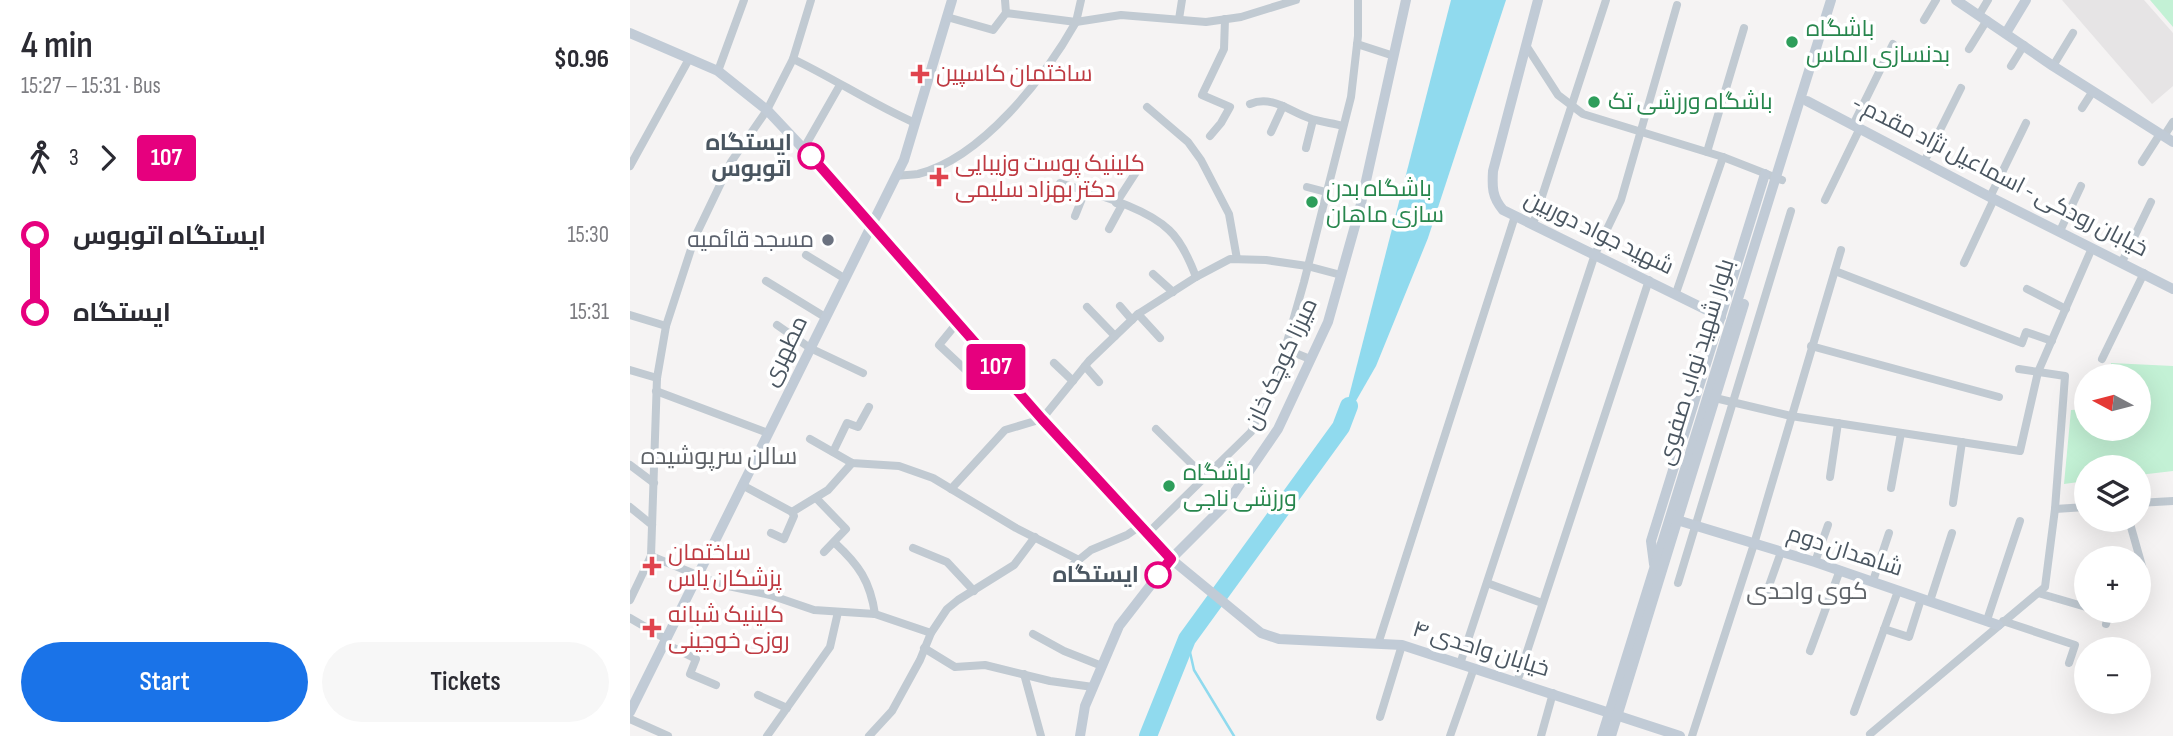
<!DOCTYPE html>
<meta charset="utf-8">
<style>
body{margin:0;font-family:"Sofia Sans Condensed",Cairo,sans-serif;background:#f7f7f7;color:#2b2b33;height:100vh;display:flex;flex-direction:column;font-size:26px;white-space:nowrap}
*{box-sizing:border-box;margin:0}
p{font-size:23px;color:#7c7c81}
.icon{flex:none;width:38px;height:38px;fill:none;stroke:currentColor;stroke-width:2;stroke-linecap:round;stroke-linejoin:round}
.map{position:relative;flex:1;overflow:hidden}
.side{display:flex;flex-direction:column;background:#fff;width:630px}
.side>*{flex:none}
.badge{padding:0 14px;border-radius:5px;font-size:24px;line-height:46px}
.needle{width:46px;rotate:277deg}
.buttons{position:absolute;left:1444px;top:364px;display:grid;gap:14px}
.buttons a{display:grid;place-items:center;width:77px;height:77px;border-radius:50%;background:#fff;box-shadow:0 7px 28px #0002;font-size:35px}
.map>.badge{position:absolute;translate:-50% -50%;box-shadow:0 0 0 4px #fff}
.legs{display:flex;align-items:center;gap:10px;height:77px;padding:0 21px;font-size:23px}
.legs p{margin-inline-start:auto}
.summary{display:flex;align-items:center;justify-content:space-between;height:119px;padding:0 21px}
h1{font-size:38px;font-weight:600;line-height:52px}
.cta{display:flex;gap:14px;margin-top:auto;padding:14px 21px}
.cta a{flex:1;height:80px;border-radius:42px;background:#1a73e8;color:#fff;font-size:28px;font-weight:600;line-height:80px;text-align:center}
.cta a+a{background:#f7f7f7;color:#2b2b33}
ul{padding:0 21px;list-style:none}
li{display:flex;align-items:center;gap:24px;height:77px;font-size:26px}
li i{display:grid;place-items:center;width:10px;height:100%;margin:0 9px;background:currentColor}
li i::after{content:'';width:18px;height:18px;margin:-9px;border:5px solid;border-radius:50%;background:#fff}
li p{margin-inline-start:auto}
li:first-child i{background:linear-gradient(#0000 50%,currentColor 0)}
li:last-child i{background:linear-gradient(currentColor 50%,#0000 0)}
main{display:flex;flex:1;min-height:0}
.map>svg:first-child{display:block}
</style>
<main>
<section class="side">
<div class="summary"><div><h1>4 min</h1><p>15:27 – 15:31 · Bus</p></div><b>$0.96</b></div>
<div class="legs"><svg class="icon" aria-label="walk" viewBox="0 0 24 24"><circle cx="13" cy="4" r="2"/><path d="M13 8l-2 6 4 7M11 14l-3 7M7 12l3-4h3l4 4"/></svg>3<svg class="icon" aria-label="forward" viewBox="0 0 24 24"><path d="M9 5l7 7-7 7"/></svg><b class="badge" style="background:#e6007e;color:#fff">107</b></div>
<ul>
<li><i style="color:#e6007e"></i><b>ایستگاه اتوبوس</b><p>15:30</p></li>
<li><i style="color:#e6007e"></i><b>ایستگاه</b><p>15:31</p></li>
</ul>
<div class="cta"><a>Start</a><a>Tickets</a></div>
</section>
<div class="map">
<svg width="1543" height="736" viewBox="0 0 1543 736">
<rect width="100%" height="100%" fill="#f5f3f3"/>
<polygon fill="#e6e4e5" points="1432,0 1514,0 1543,33 1543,86 1522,104"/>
<g fill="#c3f1d5">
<polygon points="1520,0 1543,0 1543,27"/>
<polygon points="1481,363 1543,366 1543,471 1509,475 1508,467 1456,467 1456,481 1434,484 1441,410 1456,409 1456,429 1508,429 1508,376 1480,376"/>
</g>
<polygon fill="#90daee" points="821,0 876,0 798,238 746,366 711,427"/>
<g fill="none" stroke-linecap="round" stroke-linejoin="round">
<polyline stroke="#90daee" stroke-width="2.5" points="557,639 564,670 604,736"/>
<polyline stroke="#90daee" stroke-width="18" points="518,736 557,639 711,427 719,406"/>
<g stroke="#c1cad2" stroke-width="8">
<polyline points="375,0 376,13"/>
<polyline points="1349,15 1358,0"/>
<polyline points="317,17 363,30 376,13 446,22 451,0"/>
<polyline points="549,19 552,0"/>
<polyline points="1294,20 1306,0"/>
<polyline points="727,44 764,56"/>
<polyline points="897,47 928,95 953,114 1093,157 1152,180"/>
<polyline points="1339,49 1357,20"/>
<path d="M163,59c42,20 79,45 122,64"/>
<polyline points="1381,66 1394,45"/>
<polyline points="1423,66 1443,33"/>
<polyline points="88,71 114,0"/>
<path d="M620,104c22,-9 39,7 59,14 11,4 23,5 34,8"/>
<polyline points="517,107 558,142 571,160 599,214 607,259"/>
<polyline points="1452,108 1463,91"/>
<polyline points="1223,125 1263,44"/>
<polyline points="641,132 653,106"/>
<polyline points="580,136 591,123 600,107 572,95 594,49 595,19"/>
<polyline points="1534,136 1543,122"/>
<polyline points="174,148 210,85"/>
<polyline points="676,148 683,120"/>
<polyline points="1077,152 1114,28"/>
<polyline points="1294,162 1331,88"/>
<polyline points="1512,162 1530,134"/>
<polyline points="0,166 59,59"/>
<path d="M266,176c7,-1 15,-1 22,-2 64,-16 127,-97 158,-152l45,-7 85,7 35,-5 55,-17"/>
<path d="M430,183c33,11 84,23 109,47 13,12 21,31 27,47"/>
<polyline points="677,187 696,192"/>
<polyline points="1360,197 1396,123"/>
<polyline points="1195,200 1230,128"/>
<polyline points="486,203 508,169"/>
<polyline points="445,216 455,191"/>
<polyline points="903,224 976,0"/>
<polyline points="479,229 492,205"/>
<polyline points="1430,231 1451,186"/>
<polyline points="176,255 214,278"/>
<polyline points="1492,262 1521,202"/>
<polyline points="1334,263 1364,199"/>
<polyline points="1205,271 1392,343 1396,332 1422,341"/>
<polyline points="523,274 543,292"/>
<polyline points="136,281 195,317"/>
<polyline points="1397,289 1436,309"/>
<polyline points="1046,293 1093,157"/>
<polyline points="490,306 502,320"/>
<polyline points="457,307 485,336"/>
<polyline points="508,314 530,338"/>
<polyline points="0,315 36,326"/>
<polyline points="327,323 309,345 339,373"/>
<polyline points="147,325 180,348 233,373"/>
<polyline points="1181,346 1369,397"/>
<polyline points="655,349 680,359"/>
<polyline points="1472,359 1514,273"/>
<polyline points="424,363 443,381"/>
<polyline points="455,366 469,382"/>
<polyline points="0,370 27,378"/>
<polyline points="26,391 138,433"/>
<polyline points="1085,398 1161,416 1390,451 1408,372 1462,248"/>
<polyline points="526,429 575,477"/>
<polyline points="180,439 222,463 269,466 303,478 386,528 449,560"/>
<polyline points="203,452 217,423 228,427 239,407"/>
<polyline points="0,465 24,483"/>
<polyline points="1200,477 1208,423"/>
<polyline points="112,485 162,512"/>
<polyline points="1261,488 1271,433"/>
<polyline points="321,489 375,430 412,419 459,361 508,314 566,277 600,259 636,260 677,266 711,275"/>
<polyline points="187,499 216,529 194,552"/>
<polyline points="1323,503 1332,442"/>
<polyline points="1508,503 1543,501"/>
<polyline points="0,507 22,525"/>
<polyline points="1425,509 1456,507"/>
<polyline points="162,512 198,490 222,463"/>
<polyline points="1499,520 1514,573"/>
<polyline points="141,533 154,539 164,516 162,512"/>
<polyline points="518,533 621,432 639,390 655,349 674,282 721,97 728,36 728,0"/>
<path d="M205,543c24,22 35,38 40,71"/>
<polyline points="283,548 317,562 344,591"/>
<polyline points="21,556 89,584 140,595 184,610 245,614 301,633"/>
<polyline points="1185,562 1198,525"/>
<polyline points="440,567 461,550 497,535 510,526"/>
<polyline points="1243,581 1259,533"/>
<polyline points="857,583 912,603"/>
<polyline points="1048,583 1161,211"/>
<polyline points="1408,593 1456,607"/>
<polyline points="1136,594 1151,552"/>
<polyline points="0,600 21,556 27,378 36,326 65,237 101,162 137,110 163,59 181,0"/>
<polyline points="1300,601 1322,533"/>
<polyline points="1471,611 1479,613 1476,624"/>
<polyline points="0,618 36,639"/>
<polyline points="1357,620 1390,521"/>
<polyline points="1373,621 1445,645 1439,663"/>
<polyline points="1254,629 1279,637 1291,599"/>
<polyline points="403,634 434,651 472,666"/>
<polyline points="34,643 66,659 60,674 86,685"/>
<polyline points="748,644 885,216"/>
<polyline points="294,648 325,667 355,665 420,681 463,687"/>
<polyline points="1180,651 1210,570"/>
<polyline points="830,664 965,254 991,200 1047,5"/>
<polyline points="394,674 411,736"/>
<polyline points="887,682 1019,280"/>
<polyline points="128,695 157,708"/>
<polyline points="1224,712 1268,591"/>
<polyline points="750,717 772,645"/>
<polyline points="0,719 38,736"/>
<polyline points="1240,734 1415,587 1425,509 1435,376 1389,369"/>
<polyline points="137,736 200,647 208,612"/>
<polyline points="239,736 262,711 290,660 301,633 317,609 328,600 384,565 405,537"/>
<polyline points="820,736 844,668"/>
<polyline points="911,736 923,693"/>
<polyline points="1062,736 1124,544 1211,250"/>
</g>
<g stroke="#c1cbd6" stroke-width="10">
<path d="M908,0l-45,171c-1,16 -1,26 10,39l218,107"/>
<polyline points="1326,0 1423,66 1543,142"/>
<polyline points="0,33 88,71 137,110 231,210 240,225 412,419 541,559 631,633 649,639 772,645 1050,736"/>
<polyline points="1376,33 1396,0"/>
<polyline points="1177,101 1360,197 1543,289"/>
<polyline points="1047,520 1185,562 1368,625"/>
<polyline points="1024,564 1021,541 1135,174"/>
<polyline points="0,712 274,160 322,0"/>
<polyline points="450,736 455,706 489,626 541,559 598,502 648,429 698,322 730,208 776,0"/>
<polyline points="972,736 1201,0"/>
<polyline points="981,736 1114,304"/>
</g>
</g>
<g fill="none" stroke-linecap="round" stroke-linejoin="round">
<g stroke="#fff" stroke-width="16">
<polyline id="line-1" points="181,156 412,419 541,559 528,575"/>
</g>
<use href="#line-1" stroke="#e6007e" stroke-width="10"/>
</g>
<g fill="#2e9e5b" stroke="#fff" stroke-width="2.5">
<circle cx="1162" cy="42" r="7"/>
<circle cx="964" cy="102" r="7"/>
<circle cx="682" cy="202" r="7"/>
<circle cx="539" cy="486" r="7"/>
</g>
<g fill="#e0444e" stroke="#fff" stroke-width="2.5">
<path d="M286.5 63.5h7v7h7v7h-7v7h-7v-7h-7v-7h7z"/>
<path d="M305.5 166.5h7v7h7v7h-7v7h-7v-7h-7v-7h7z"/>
<path d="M18.5 555.5h7v7h7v7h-7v7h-7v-7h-7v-7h7z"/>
<path d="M18.5 617.5h7v7h7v7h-7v7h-7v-7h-7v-7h7z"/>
</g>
<g fill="#fff" stroke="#e6007e" stroke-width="3.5">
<circle cx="181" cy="156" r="12"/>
<circle cx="528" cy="575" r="12"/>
</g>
<circle fill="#6b7280" stroke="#fff" stroke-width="2.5" cx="198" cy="240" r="7"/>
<g text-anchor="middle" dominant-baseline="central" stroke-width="7" stroke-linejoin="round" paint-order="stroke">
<g font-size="23" fill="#27864d" stroke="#fff" text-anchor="start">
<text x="1176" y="29">باشگاه<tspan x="1176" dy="26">بدنسازی الماس</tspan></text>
<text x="978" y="102">باشگاه ورزشی تک</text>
<text x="696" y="189">باشگاه بدن<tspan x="696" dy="26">سازی ماهان</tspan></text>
<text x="553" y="473">باشگاه<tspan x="553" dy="26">ورزشی ناجی</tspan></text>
</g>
<g font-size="23" fill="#be3a42" stroke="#fff" text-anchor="start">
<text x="306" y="74">ساختمان کاسپین</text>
<text x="325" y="164">کلینیک پوست وزیبایی<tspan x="325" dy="26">دکتر بهزاد سلیمی</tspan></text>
<text x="38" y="553">ساختمان<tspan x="38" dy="26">پزشکان یاس</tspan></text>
<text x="38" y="615">کلینیک شبانه<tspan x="38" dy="26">روزی خوجینی</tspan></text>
</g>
<g font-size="23" font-weight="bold" fill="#4a5661" stroke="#fff" text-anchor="end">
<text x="162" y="143">ایستگاه<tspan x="162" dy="26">اتوبوس</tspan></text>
<text x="509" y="575">ایستگاه</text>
</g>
<g font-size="23" fill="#4a5661" stroke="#fff">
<text transform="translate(1370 176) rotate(27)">- خیابان رودکی - اسماعیل نژاد مقدم</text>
<text transform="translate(969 233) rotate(26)">شهید جواد دوربین</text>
<text transform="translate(155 351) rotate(-64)">مطهری</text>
<text transform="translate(1066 362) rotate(-73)">بلوار شهید نواب صفوی</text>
<text transform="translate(651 364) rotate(-65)">میرزا کوچک خان</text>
<text transform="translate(1215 551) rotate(18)">شاهدان دوم</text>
<text transform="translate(851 649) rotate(17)">خیابان واحدی ۴</text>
</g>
<g font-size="23" fill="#5b616d" stroke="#fff" text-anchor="end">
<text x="184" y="240">مسجد قائمیه</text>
</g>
<g font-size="24" fill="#5f6368" stroke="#fff">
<text x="89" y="456">سالن سرپوشیده</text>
<text x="1177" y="591">کوی واحدی</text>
</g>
</g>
</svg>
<div class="buttons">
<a><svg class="needle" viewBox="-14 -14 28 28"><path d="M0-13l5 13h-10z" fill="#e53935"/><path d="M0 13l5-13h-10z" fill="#7c7c81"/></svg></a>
<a><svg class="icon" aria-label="layers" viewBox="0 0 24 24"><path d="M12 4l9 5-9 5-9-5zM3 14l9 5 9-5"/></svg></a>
<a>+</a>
<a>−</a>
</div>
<b class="badge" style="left:366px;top:367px;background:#e6007e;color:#fff">107</b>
</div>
</main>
